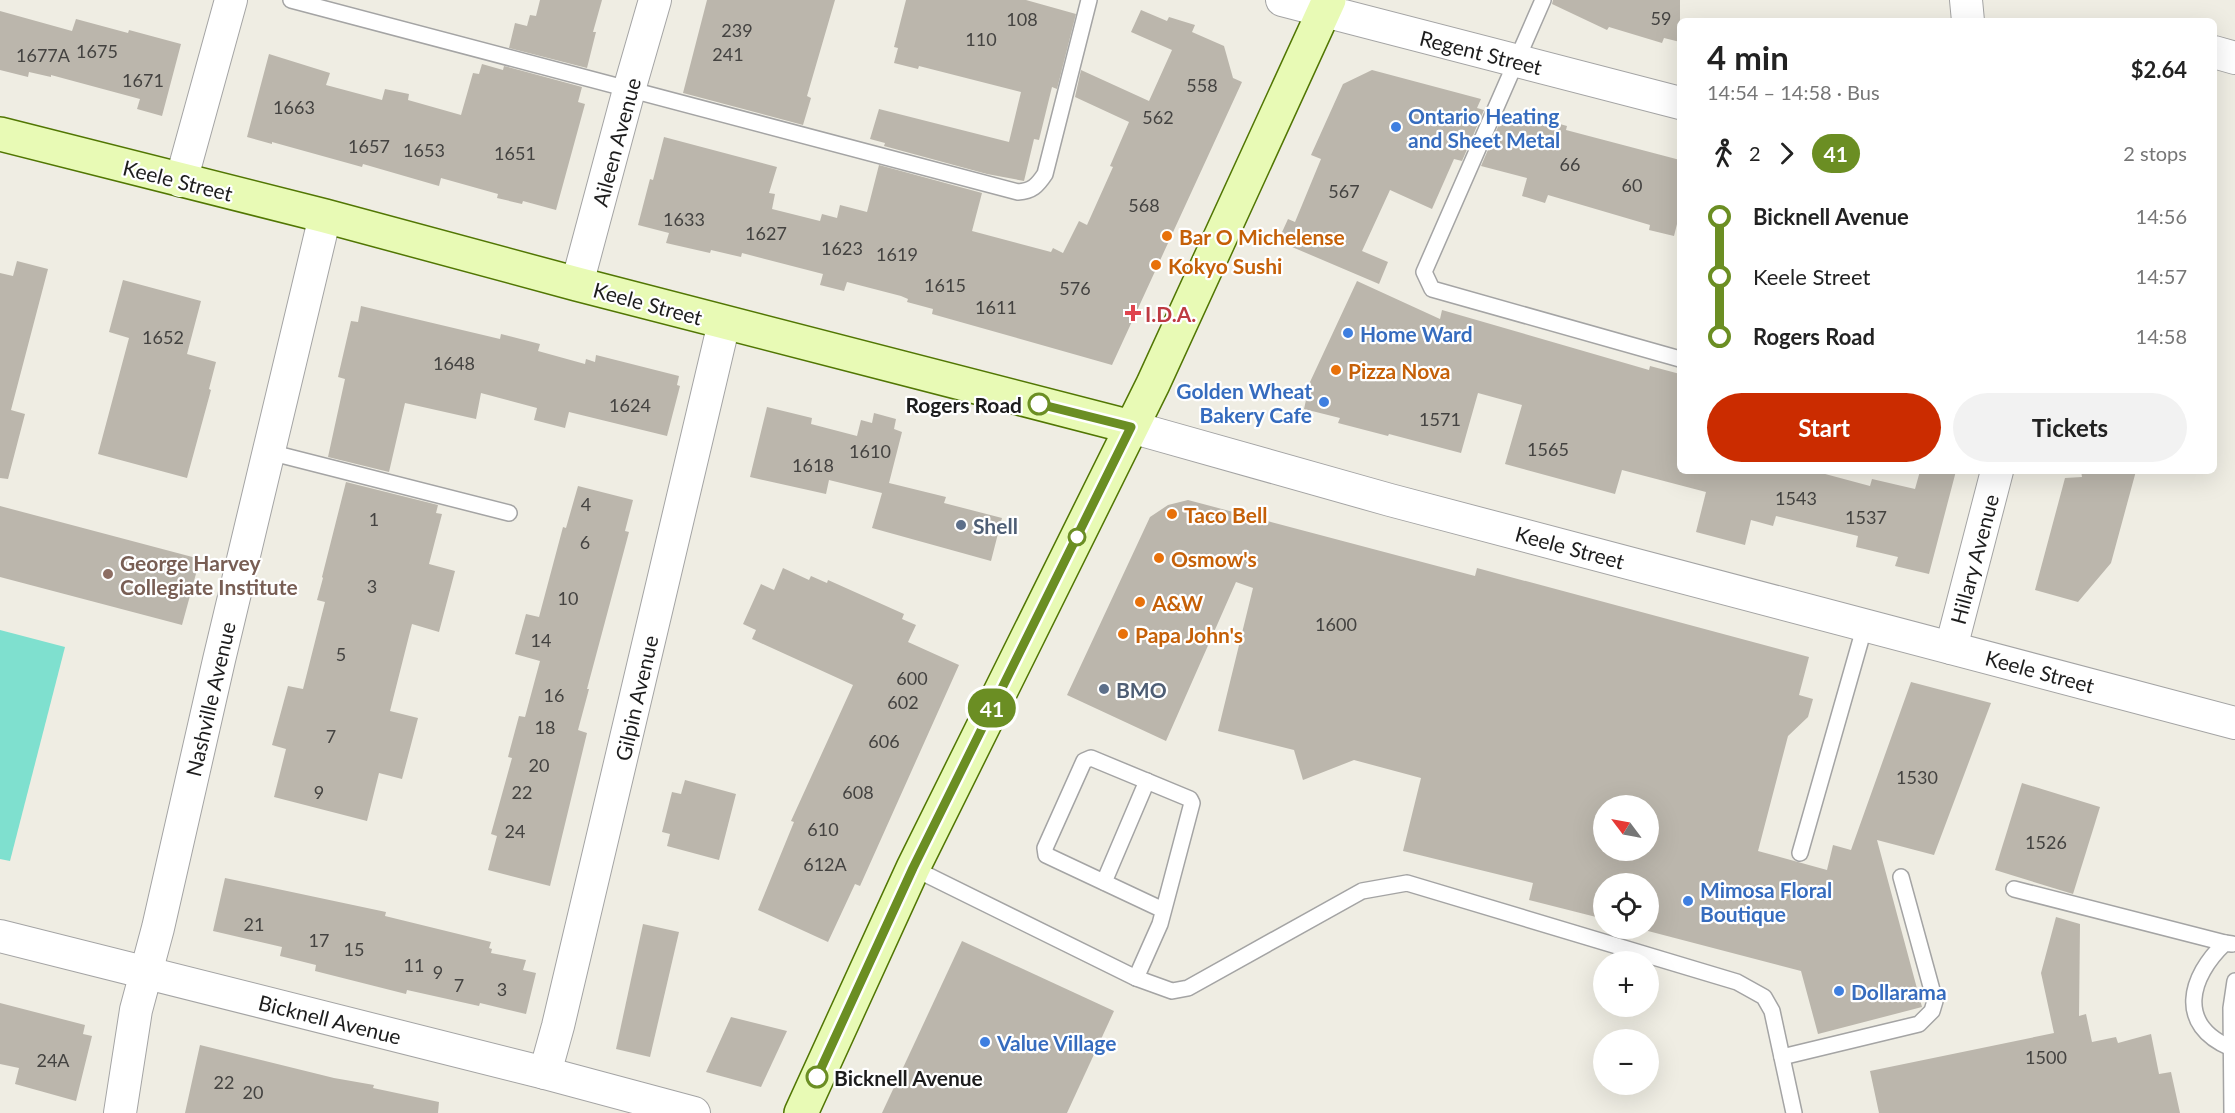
<!DOCTYPE html>
<meta charset="utf-8">
<style>
body{margin:0;font-family:Lato,sans-serif;background:#f2f2f2;color:#222;height:100vh;display:flex;flex-direction:column;font-size:22px;white-space:nowrap}
*{box-sizing:border-box;margin:0}
p{font-size:20px;color:#767676}
.icon{flex:none;width:33px;height:33px;fill:none;stroke:currentColor;stroke-width:2;stroke-linecap:round;stroke-linejoin:round}
.map{position:relative;flex:1;overflow:hidden}
.panel{position:absolute;left:1677px;top:18px;width:540px;height:456px;display:flex;flex-direction:column;background:#fff;border-radius:9px;box-shadow:0 6px 24px #0002}
.panel>*{flex:none}
.badge{padding:0 12px;border-radius:20px;font-size:21px;line-height:39px}
.needle{width:39px;rotate:302deg}
.buttons{position:absolute;left:1593px;top:795px;display:grid;gap:12px}
.buttons a{display:grid;place-items:center;width:66px;height:66px;border-radius:50%;background:#fff;box-shadow:0 6px 24px #0002;font-size:30px}
.map>.badge{position:absolute;translate:-50% -50%;box-shadow:0 0 0 3px #fff}
.legs{display:flex;align-items:center;gap:9px;height:66px;padding:0 30px;font-size:20px}
.legs p{margin-inline-start:auto}
.summary{display:flex;align-items:center;justify-content:space-between;height:102px;padding:0 30px}
h1{font-size:33px;font-weight:700;line-height:45px}
.primary-button{display:flex;gap:12px;margin-top:auto;padding:12px 30px}
.primary-button a{flex:1;height:69px;border-radius:36px;background:#cb2c00;color:#fff;font-size:24px;font-weight:700;line-height:69px;text-align:center}
.primary-button a+a{background:#f2f2f2;color:#222}
ul{padding:0 30px;list-style:none}
li{display:flex;align-items:center;gap:21px;height:60px;font-size:22px}
li i{display:grid;place-items:center;width:9px;height:100%;margin:0 8px;background:currentColor}
li i::after{content:'';width:15px;height:15px;margin:-8px;border:4px solid;border-radius:50%;background:#fff}
li p{margin-inline-start:auto}
li:first-child i{background:linear-gradient(#0000 50%,currentColor 0)}
li:last-child i{background:linear-gradient(currentColor 50%,#0000 0)}
.map>svg:first-child{display:block}
</style>
<div class="map">
<svg width="2235" height="1113" viewBox="0 0 2235 1113">
<rect width="100%" height="100%" fill="#efede3"/>
<polygon fill="#7fe0cf" points="0,630 65,647 10,861 0,859"/>
<g fill="#bbb6ac" fill-rule="evenodd">
<polygon points="540,0 602,0 593,32 596,32 587,68 509,48 515,23 527,26 530,15 536,16"/>
<polygon points="707,0 835,0 807,96 811,98 803,125 683,93"/>
<polygon points="906,0 1026,0 1076,14 1057,89 1052,87 1039,140 1034,139 1024,181 987,174 884,146 885,143 870,139 879,109 1009,142 1021,92 919,66 918,69 894,63 898,48 894,47"/>
<polygon points="1553,0 1680,0 1680,42 1664,38 1662,43 1609,27 1607,30 1552,4"/>
<polygon points="1141,10 1167,21 1169,17 1195,25 1192,32 1224,46 1233,78 1242,82 1112,365 932,314 933,309 907,302 908,299 901,296 847,282 844,291 820,285 823,274 742,253 741,257 711,250 710,253 666,243 669,233 638,225 650,179 653,180 664,137 777,167 769,193 775,194 772,209 820,221 822,214 837,218 840,205 867,212 879,165 982,193 972,231 1051,252 1053,248 1063,253 1079,221 1087,225 1113,167 1110,166 1129,122 1075,97 1081,70 1149,101 1172,50 1131,32"/>
<polygon points="0,11 72,31 76,19 128,33 129,30 181,44 162,116 137,109 140,99 51,75 51,77 29,72 28,77 0,70"/>
<polygon points="269,54 330,73 326,85 382,100 385,89 409,94 408,100 461,115 473,73 479,74 482,64 503,70 504,66 582,87 578,102 585,104 556,210 523,201 522,204 497,198 498,194 441,178 439,186 363,164 362,167 272,142 272,144 247,137"/>
<polygon points="1372,70 1481,99 1477,108 1484,110 1462,161 1454,159 1432,209 1390,190 1362,251 1388,262 1379,284 1278,241 1288,219 1295,222 1321,159 1311,155 1343,84"/>
<polygon points="1503,115 1540,125 1542,119 1567,126 1566,130 1680,160 1680,212 1674,236 1649,230 1650,225 1548,195 1545,203 1522,196 1527,178 1481,166"/>
<polygon points="17,261 48,269 11,410 25,414 8,479 0,478 0,273 13,276"/>
<polygon points="123,280 201,301 187,354 216,362 209,389 211,390 187,478 98,454 129,338 109,332"/>
<polygon points="1357,281 1440,319 1442,310 1649,370 1650,366 1680,374 1680,471 1814,471 1870,486 1872,479 1915,489 1920,471 1956,471 1929,574 1895,566 1898,557 1856,547 1858,536 1776,516 1773,526 1751,520 1745,545 1696,532 1706,492 1622,470 1615,494 1505,464 1522,405 1478,393 1461,453 1389,434 1388,436 1338,423 1340,418 1304,409 1310,382"/>
<polygon points="361,306 500,339 501,334 540,344 538,351 585,364 586,359 595,362 596,355 679,376 677,385 680,386 667,436 569,412 565,428 534,420 537,408 481,393 476,419 405,403 389,472 328,457 345,379 338,377 351,321 358,322"/>
<polygon points="767,407 812,418 811,424 857,436 861,420 872,423 874,413 896,419 894,429 902,432 889,483 946,497 944,503 1002,518 991,561 872,528 882,493 829,480 826,494 750,477"/>
<polygon points="2081,471 2136,471 2111,563 2078,602 2035,590 2065,478 2082,477"/>
<polygon points="346,482 438,505 436,513 442,514 429,564 455,571 439,632 412,624 390,711 418,718 402,779 379,773 367,821 274,797 286,749 272,745 288,686 303,689 325,602 317,600 323,578 322,577"/>
<polygon points="578,486 633,500 625,531 629,532 587,689 589,689 578,730 587,733 550,886 488,870 497,836 491,834 512,758 508,757 519,716 525,717 540,661 515,654 526,614 539,617 563,527 566,528"/>
<path d="M1188,500l287,76 2,-8 332,89 -10,38 14,4 -5,18 -20,19 -30,115 69,19 6,-25 18,5 60,-168 80,21 -57,152 -57,-15 45,167 -104,27 -17,-63 -153,-40v-47h-44v35l-75,-19 4,-17 -130,-32 18,-73 -67,-18 -51,20 -9,-30 -76,-19 35,-143 -17,-6 -70,159 -99,-46 83,-178 18,-12zM1604,806h44v44h-44z"/>
<polygon points="0,506 200,559 182,625 0,577"/>
<polygon points="783,568 809,580 811,576 827,583 828,580 904,614 902,619 916,625 908,642 959,665 860,886 855,884 828,942 758,910 794,822 791,821 853,685 752,639 756,630 743,624 761,584 774,590"/>
<polygon points="685,780 736,794 719,860 667,846 670,834 662,832 672,792 681,794"/>
<polygon points="2022,783 2100,807 2073,894 1995,870"/>
<polygon points="225,878 386,912 385,916 491,942 489,948 492,949 491,953 526,960 523,970 536,973 526,1014 480,1003 479,1006 407,990 406,994 315,971 316,965 280,956 282,947 213,931"/>
<polygon points="2056,917 2080,924 2079,1016 2086,1014 2092,1042 2116,1037 2118,1043 2151,1034 2159,1074 2171,1072 2180,1113 1879,1113 1870,1071 2054,1033 2041,973"/>
<polygon points="643,924 679,932 650,1057 616,1049"/>
<polygon points="962,941 1114,1011 1067,1113 882,1113"/>
<polygon points="0,1003 85,1025 83,1034 92,1036 76,1101 15,1084 19,1068 0,1064"/>
<polygon points="731,1017 787,1031 761,1087 706,1072"/>
<polygon points="200,1045 334,1078 374,1085 373,1088 439,1102 438,1113 185,1113"/>
</g>
<g fill="none" stroke-linecap="round" stroke-linejoin="round">
<g stroke="#a4a4a4" stroke-width="18">
<g id="service">
<path d="M291,0l727,192c14,-1 19,-6 27,-18l44,-174"/>
<polyline points="1543,0 1424,272 1432,289 1680,359"/>
<polyline points="269,452 509,513"/>
<polyline points="1800,853 1865,625"/>
<polyline points="913,868 1136,978 1172,991 1188,988 1362,891 1407,883 1737,982 1764,997 1772,1011 1794,1113"/>
<polyline points="1104,882 1147,781"/>
<polyline points="2014,889 2225,943"/>
<polyline points="1136,978 1160,924 1192,803 1190,799 1091,758 1084,761 1045,848 1046,855 1163,910"/>
<path d="M2231,1048c-55,-23 -42,-71 -6,-105l7,1"/>
<polyline points="1782,1057 1919,1024 1932,1011 1935,1001 1901,877"/>
<polyline points="2232,1113 2231,1008 2235,981"/>
</g>
</g>
<g stroke="#a4a4a4" stroke-width="34">
<g id="minor">
<polyline points="1282,0 1680,103"/>
<polyline points="1966,0 1968,21"/>
<polyline points="2214,52 2235,58"/>
<polyline points="181,181 231,0"/>
<polyline points="577,284 629,90 655,0"/>
<polyline points="1131,427 1390,500 2235,723"/>
<polyline points="1951,648 1997,471"/>
<polyline points="0,936 545,1073 694,1113"/>
<polyline points="545,1073 558,1026 724,323"/>
<polyline points="120,1113 136,1010 158,928 219,660 325,216"/>
</g>
</g>
<g stroke="#517603" stroke-width="36">
<g id="secondary">
<polyline points="0,134 325,216 577,284 1131,427"/>
<polyline points="801,1113 913,868 1153,384 1329,0"/>
</g>
</g>
<use href="#service" stroke="#fff" stroke-width="15"/>
<use href="#minor" stroke="#fff" stroke-width="32"/>
<use href="#secondary" stroke="#e8fab5" stroke-width="33"/>
</g>
<g fill="none" stroke-linecap="round" stroke-linejoin="round">
<g stroke="#fff" stroke-width="14">
<polyline id="line-1" points="817,1077 913,868 1131,427 1039,404"/>
</g>
<use href="#line-1" stroke="#6b8e23" stroke-width="9"/>
</g>
<g fill="#3f7fe0" stroke="#fff" stroke-width="2">
<circle cx="1396" cy="127" r="6"/>
<circle cx="1348" cy="333" r="6"/>
<circle cx="1324" cy="402" r="6"/>
<circle cx="1688" cy="901" r="6"/>
<circle cx="1839" cy="991" r="6"/>
<circle cx="985" cy="1042" r="6"/>
</g>
<g fill="#e8710a" stroke="#fff" stroke-width="2">
<circle cx="1167" cy="236" r="6"/>
<circle cx="1156" cy="265" r="6"/>
<circle cx="1336" cy="370" r="6"/>
<circle cx="1172" cy="514" r="6"/>
<circle cx="1159" cy="558" r="6"/>
<circle cx="1140" cy="602" r="6"/>
<circle cx="1123" cy="634" r="6"/>
</g>
<path fill="#e0444e" stroke="#fff" stroke-width="2" d="M1130 304h6v6h6v6h-6v6h-6v-6h-6v-6h6z"/>
<g fill="#fff" stroke="#6b8e23" stroke-width="3">
<circle cx="1039" cy="404" r="10"/>
<circle cx="1077" cy="537" r="8"/>
<circle cx="817" cy="1077" r="10"/>
</g>
<g fill="#5c6f8a" stroke="#fff" stroke-width="2">
<circle cx="961" cy="525" r="6"/>
<circle cx="1104" cy="689" r="6"/>
</g>
<circle fill="#8d6e63" stroke="#fff" stroke-width="2" cx="108" cy="574" r="6"/>
<g text-anchor="middle" dominant-baseline="central" stroke-width="4.5" stroke-linejoin="round" paint-order="stroke">
<g font-size="18" fill="#444341">
<text x="1661" y="18">59</text>
<text x="1022" y="19">108</text>
<text x="737" y="30">239</text>
<text x="981" y="39">110</text>
<text x="97" y="51">1675</text>
<text x="728" y="54">241</text>
<text x="43" y="55">1677A</text>
<text x="143" y="80">1671</text>
<text x="1202" y="85">558</text>
<text x="294" y="107">1663</text>
<text x="1158" y="117">562</text>
<text x="369" y="146">1657</text>
<text x="424" y="150">1653</text>
<text x="515" y="153">1651</text>
<text x="1570" y="164">66</text>
<text x="1632" y="185">60</text>
<text x="1344" y="191">567</text>
<text x="1144" y="205">568</text>
<text x="684" y="219">1633</text>
<text x="766" y="233">1627</text>
<text x="842" y="248">1623</text>
<text x="897" y="254">1619</text>
<text x="945" y="285">1615</text>
<text x="1075" y="288">576</text>
<text x="996" y="307">1611</text>
<text x="163" y="337">1652</text>
<text x="454" y="363">1648</text>
<text x="630" y="405">1624</text>
<text x="1440" y="419">1571</text>
<text x="1548" y="449">1565</text>
<text x="870" y="451">1610</text>
<text x="813" y="465">1618</text>
<text x="1796" y="498">1543</text>
<text x="586" y="504">4</text>
<text x="1866" y="517">1537</text>
<text x="374" y="519">1</text>
<text x="585" y="542">6</text>
<text x="372" y="586">3</text>
<text x="568" y="598">10</text>
<text x="1336" y="624">1600</text>
<text x="541" y="640">14</text>
<text x="341" y="654">5</text>
<text x="912" y="678">600</text>
<text x="554" y="695">16</text>
<text x="903" y="702">602</text>
<text x="545" y="727">18</text>
<text x="331" y="736">7</text>
<text x="884" y="741">606</text>
<text x="539" y="765">20</text>
<text x="1917" y="777">1530</text>
<text x="319" y="792">9</text>
<text x="522" y="792">22</text>
<text x="858" y="792">608</text>
<text x="823" y="829">610</text>
<text x="515" y="831">24</text>
<text x="2046" y="842">1526</text>
<text x="825" y="864">612A</text>
<text x="254" y="924">21</text>
<text x="319" y="940">17</text>
<text x="354" y="949">15</text>
<text x="414" y="965">11</text>
<text x="438" y="972">9</text>
<text x="459" y="985">7</text>
<text x="502" y="989">3</text>
<text x="2046" y="1057">1500</text>
<text x="53" y="1060">24A</text>
<text x="224" y="1082">22</text>
<text x="253" y="1092">20</text>
</g>
<g font-size="21" fill="#1d1d1d" stroke="#fff">
<text transform="translate(1481 52) rotate(14)">Regent Street</text>
<text transform="translate(616 142) rotate(-75)">Aileen Avenue</text>
<text transform="translate(178 180) rotate(14)">Keele Street</text>
<text transform="translate(648 303) rotate(15)">Keele Street</text>
<text transform="translate(1570 547) rotate(15)">Keele Street</text>
<text transform="translate(1974 559) rotate(-75)">Hillary Avenue</text>
<text transform="translate(2040 671) rotate(15)">Keele Street</text>
<text transform="translate(636 698) rotate(-77)">Gilpin Avenue</text>
<text transform="translate(210 699) rotate(-77)">Nashville Avenue</text>
<text transform="translate(330 1019) rotate(14)">Bicknell Avenue</text>
</g>
<g font-size="21" font-weight="bold" fill="#366cbe" stroke="#fff" text-anchor="start">
<text x="1408" y="115">Ontario Heating<tspan x="1408" dy="24">and Sheet Metal</tspan></text>
<text x="1360" y="333">Home Ward</text>
<text x="1312" y="390" text-anchor="end">Golden Wheat<tspan x="1312" dy="24">Bakery Cafe</tspan></text>
<text x="1700" y="889">Mimosa Floral<tspan x="1700" dy="24">Boutique</tspan></text>
<text x="1851" y="991">Dollarama</text>
<text x="997" y="1042">Value Village</text>
</g>
<g font-size="21" font-weight="bold" fill="#c56008" stroke="#fff" text-anchor="start">
<text x="1179" y="236">Bar O Michelense</text>
<text x="1168" y="265">Kokyo Sushi</text>
<text x="1348" y="370">Pizza Nova</text>
<text x="1184" y="514">Taco Bell</text>
<text x="1171" y="558">Osmow's</text>
<text x="1152" y="602">A&amp;W</text>
<text x="1135" y="634">Papa John's</text>
</g>
<g font-size="21" font-weight="bold" fill="#be3a42" stroke="#fff" text-anchor="start">
<text x="1145" y="313">I.D.A.</text>
</g>
<g font-size="21" font-weight="bold" fill="#1d1d1d" stroke="#fff" text-anchor="end">
<text x="1022" y="404">Rogers Road</text>
<text x="834" y="1077" text-anchor="start">Bicknell Avenue</text>
</g>
<g font-size="21" font-weight="bold" fill="#4e5e75" stroke="#fff" text-anchor="start">
<text x="973" y="525">Shell</text>
<text x="1116" y="689">BMO</text>
</g>
<g font-size="21" font-weight="bold" fill="#785e54" stroke="#fff" text-anchor="start">
<text x="120" y="562">George Harvey<tspan x="120" dy="24">Collegiate Institute</tspan></text>
</g>
</g>
</svg>
<div class="buttons">
<a><svg class="needle" viewBox="-14 -14 28 28"><path d="M0-13l5 13h-10z" fill="#e53935"/><path d="M0 13l5-13h-10z" fill="#767676"/></svg></a>
<a><svg class="icon" aria-label="locate" viewBox="0 0 24 24"><circle cx="12" cy="12" r="6"/><path d="M12 2v4M12 18v4M2 12h4M18 12h4"/></svg></a>
<a>+</a>
<a>−</a>
</div>
<b class="badge" style="left:992px;top:708px;background:#6b8e23;color:#fff">41</b>
<section class="panel">
<div class="summary"><div><h1>4 min</h1><p>14:54 – 14:58 · Bus</p></div><b>$2.64</b></div>
<div class="legs"><svg class="icon" aria-label="walk" viewBox="0 0 24 24"><circle cx="13" cy="4" r="2"/><path d="M13 8l-2 6 4 7M11 14l-3 7M7 12l3-4h3l4 4"/></svg>2<svg class="icon" aria-label="forward" viewBox="0 0 24 24"><path d="M9 5l7 7-7 7"/></svg><b class="badge" style="background:#6b8e23;color:#fff">41</b><p>2 stops</p></div>
<ul>
<li><i style="color:#6b8e23"></i><b>Bicknell Avenue</b><p>14:56</p></li>
<li><i style="color:#6b8e23"></i><span>Keele Street</span><p>14:57</p></li>
<li><i style="color:#6b8e23"></i><b>Rogers Road</b><p>14:58</p></li>
</ul>
<div class="primary-button"><a>Start</a><a>Tickets</a></div>
</section>
</div>
